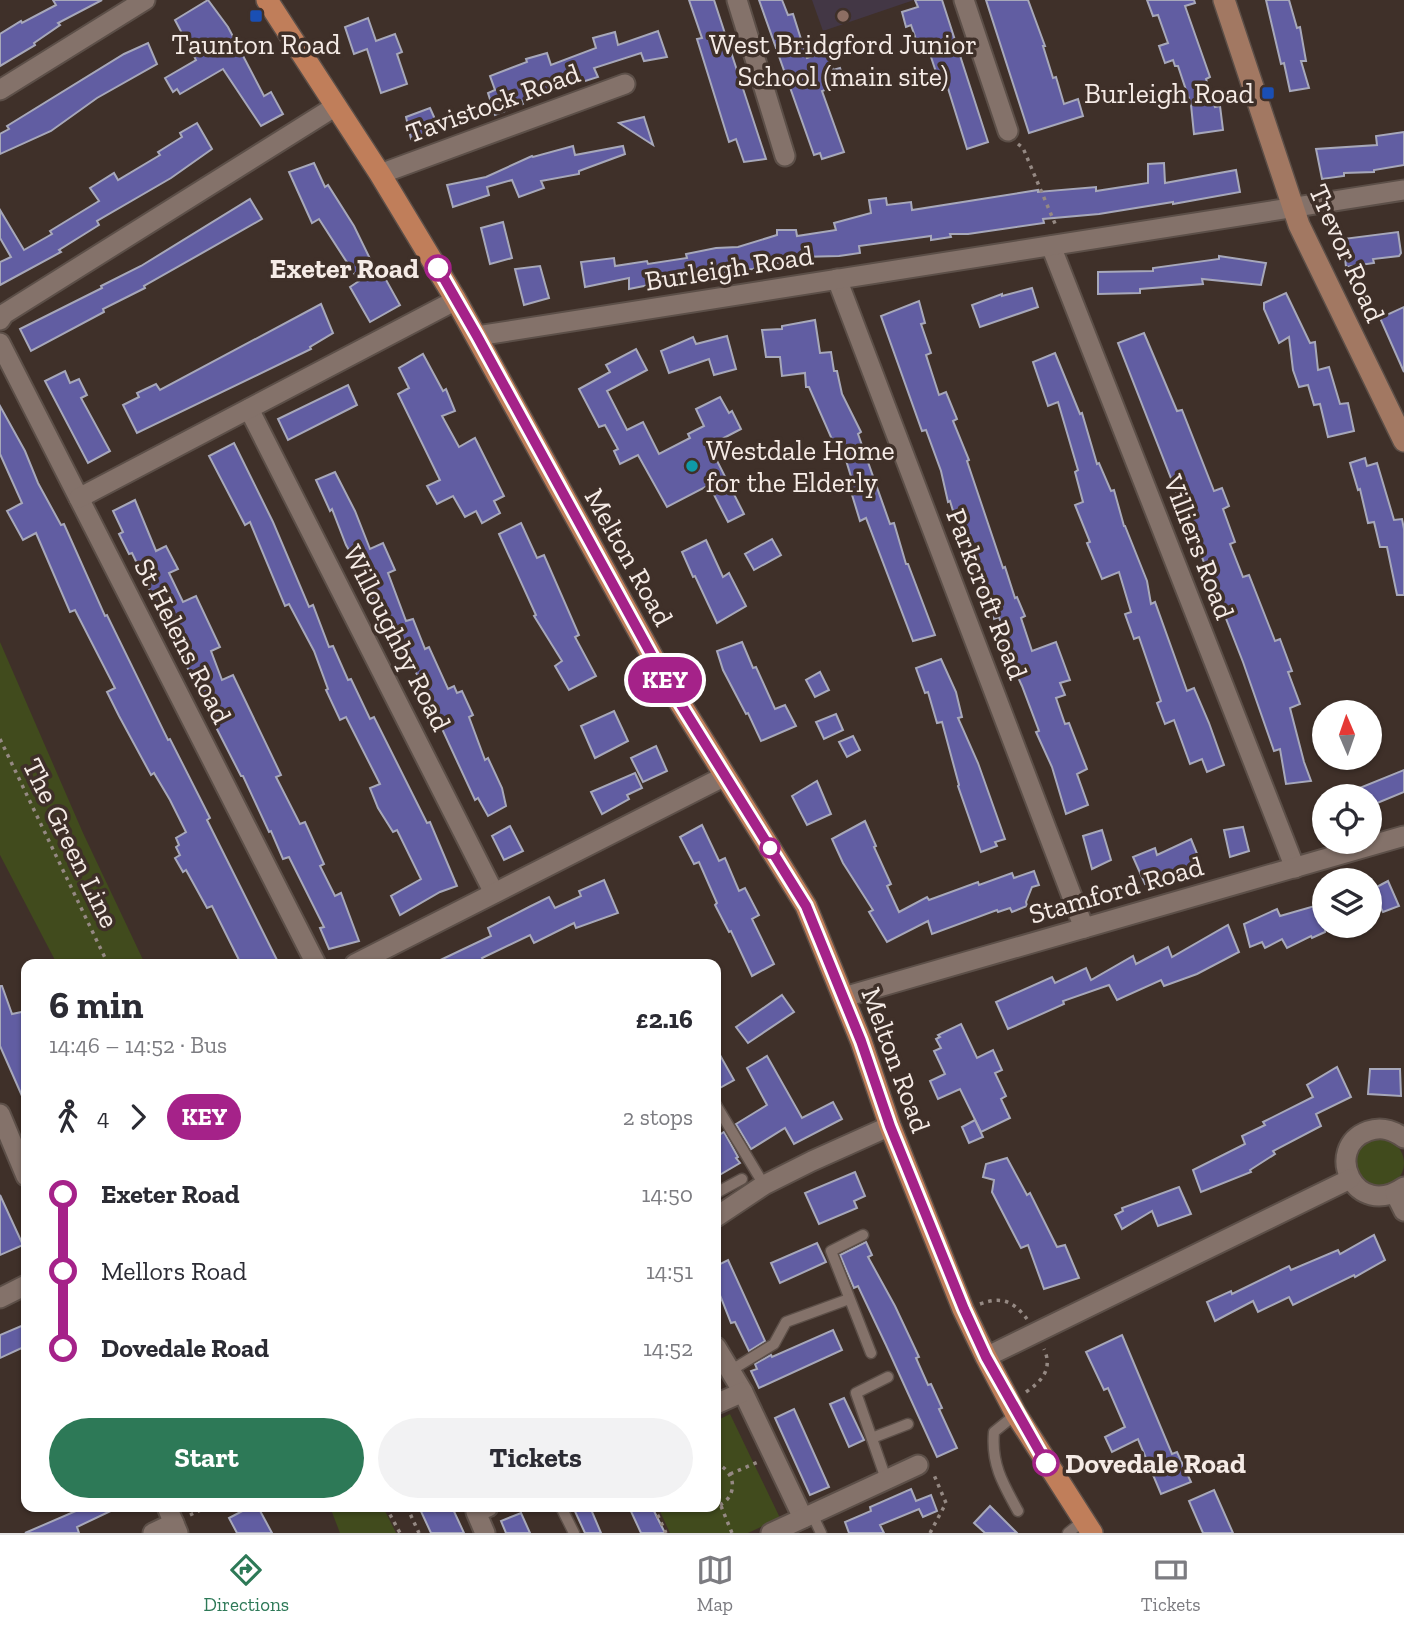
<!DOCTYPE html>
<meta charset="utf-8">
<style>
body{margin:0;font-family:"Zilla Slab",serif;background:#f2f2f3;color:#2b2b33;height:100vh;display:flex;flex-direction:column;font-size:26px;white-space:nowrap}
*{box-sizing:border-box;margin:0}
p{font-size:23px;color:#7c7c81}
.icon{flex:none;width:38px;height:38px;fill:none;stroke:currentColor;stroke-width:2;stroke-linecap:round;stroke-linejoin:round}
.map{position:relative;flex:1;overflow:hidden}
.side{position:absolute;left:21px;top:959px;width:700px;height:553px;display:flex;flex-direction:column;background:#fff;border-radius:14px;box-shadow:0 2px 5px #0004}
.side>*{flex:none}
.badge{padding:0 14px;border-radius:23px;font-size:24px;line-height:46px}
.needle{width:46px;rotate:358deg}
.tools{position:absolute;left:1312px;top:700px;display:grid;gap:14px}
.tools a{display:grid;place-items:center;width:70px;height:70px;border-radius:50%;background:#fff;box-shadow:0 2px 5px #0004;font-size:35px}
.map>.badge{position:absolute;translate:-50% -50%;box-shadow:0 0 0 4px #fff}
.legs{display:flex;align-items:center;gap:10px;height:77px;padding:0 28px;font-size:23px}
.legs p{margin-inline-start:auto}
.head{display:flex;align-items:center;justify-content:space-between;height:119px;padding:0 28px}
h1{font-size:38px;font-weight:700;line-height:52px}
.primary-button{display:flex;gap:14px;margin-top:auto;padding:14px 28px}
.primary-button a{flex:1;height:80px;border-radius:42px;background:#2d7957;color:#fff;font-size:28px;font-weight:700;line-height:80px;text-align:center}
.primary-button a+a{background:#f2f2f3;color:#2b2b33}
ul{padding:0 28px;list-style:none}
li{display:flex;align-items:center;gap:24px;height:77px;font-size:26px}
li i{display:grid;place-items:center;width:10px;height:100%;margin:0 9px;background:currentColor}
li i::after{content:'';width:18px;height:18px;margin:-9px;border:5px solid;border-radius:50%;background:#fff}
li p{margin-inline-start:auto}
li:first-child i{background:linear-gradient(#0000 50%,currentColor 0)}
li:last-child i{background:linear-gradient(currentColor 50%,#0000 0)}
.tabs{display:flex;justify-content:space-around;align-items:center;height:98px;border-top:2px solid #e1e1e2;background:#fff;font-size:19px;color:#7c7c81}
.tabs a{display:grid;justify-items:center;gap:4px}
.tabs .on{color:#2d7957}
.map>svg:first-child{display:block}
</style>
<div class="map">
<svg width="1404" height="1533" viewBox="0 0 1404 1533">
<rect width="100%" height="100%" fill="#3f3029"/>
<polygon fill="#433745" points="812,0 914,0 823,31"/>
<g fill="#414b1d">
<polygon points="0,642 83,833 145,964 57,964 0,855"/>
<circle cx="1380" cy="1163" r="24"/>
<polygon points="730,1414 780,1518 748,1533 670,1533 658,1507 716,1507 716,1421"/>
<polygon points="330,1507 383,1507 396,1533 340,1533"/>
</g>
<g fill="#615da2" stroke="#a7a8ba" stroke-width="2">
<polygon points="53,0 102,0 58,23 60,25 34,43 35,45 0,66 0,34 21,21 22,23 56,5"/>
<polygon points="208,0 228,27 264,96 271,92 283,114 261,126 223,69 180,94 177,89 173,92 165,78 196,60 175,20"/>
<polygon points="689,0 714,0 766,159 744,162 736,139 729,142 697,39 702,38"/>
<polygon points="759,0 782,0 788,15 793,14 807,58 827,51 833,70 840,68 845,83 822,91 844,152 822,159 820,153 814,155"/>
<polygon points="915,0 942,0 988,142 967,149 946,82 940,84 927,45 919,48 911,25 906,27 902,12 918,7"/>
<polygon points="986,0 1028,0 1045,46 1043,46 1053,78 1056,77 1064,104 1078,99 1083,116 1029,133"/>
<polygon points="1147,0 1194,0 1195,3 1185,6 1210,77 1206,79 1215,107 1220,106 1223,130 1194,134 1191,105 1178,66 1175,66 1173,60 1165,63 1159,46 1168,43 1158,15 1153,16"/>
<polygon points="1266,0 1289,0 1297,28 1300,27 1306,61 1301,61 1309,88 1290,91 1284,63 1281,64"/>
<polygon points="368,18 376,41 395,34 402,52 397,54 407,84 381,93 367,49 354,54 345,27"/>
<polygon points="658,31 667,57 644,61 641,53 594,68 598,77 522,101 523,104 495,115 488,93 495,90 490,76 527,62 526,59 547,53 551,65 596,48 593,38 615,32 618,45"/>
<polygon points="148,43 157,64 97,98 51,131 0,154 0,134 9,129 7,126 124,54"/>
<polygon points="430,108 439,128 411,139 406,117"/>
<polygon points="644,117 653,145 619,123"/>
<polygon points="197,123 212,149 171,178 97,221 99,225 59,250 61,252 0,285 0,262 11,257 0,238 0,210 24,250 52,234 50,231 99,201 90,188 114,173 118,180 160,155 158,152 182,137 180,133"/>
<polygon points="1404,132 1404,165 1374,170 1374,172 1344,173 1344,176 1322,179 1316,149 1377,145 1376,136"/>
<polygon points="573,146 575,155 623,146 625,154 579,171 579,174 541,181 544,188 519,197 512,180 487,187 489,195 453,207 447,185 486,177 532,156 533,157"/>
<polygon points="314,163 325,187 328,185 354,226 376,271 380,269 400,305 370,322 350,287 359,281 319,219 312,223 289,172"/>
<polygon points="1164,163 1165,183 1236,170 1240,192 1173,204 1173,202 1099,214 1043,219 1044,223 968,234 950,234 951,237 931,240 931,236 859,246 860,253 839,256 799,257 799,263 771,263 753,269 705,275 692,279 691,276 659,285 659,283 629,289 629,278 585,287 581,262 614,258 615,266 647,261 648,264 687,258 686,254 716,248 738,247 777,235 777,230 796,230 797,236 836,230 834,223 871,213 869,200 886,198 887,205 911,202 912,210 1038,190 1038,192 1096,187 1096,191 1148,183 1148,164"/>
<polygon points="250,199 262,219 144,286 145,288 103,309 104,312 31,351 20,329 102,288 101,286 141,266"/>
<polygon points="503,222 512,258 490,264 481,228"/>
<polygon points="1398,232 1401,253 1399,256 1373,259 1374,263 1346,267 1343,239"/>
<polygon points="1219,256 1266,263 1261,285 1202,279 1203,284 1140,289 1140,293 1098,294 1098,272 1153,271 1153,268 1219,259"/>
<polygon points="540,266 549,298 524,305 515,269"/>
<polygon points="1032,288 1038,307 980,327 972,305 1002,294 1002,296"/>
<polygon points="1286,293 1310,343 1315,342 1318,370 1329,367 1340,404 1348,403 1354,431 1328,437 1320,404 1314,405 1308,385 1299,387 1293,370 1289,337 1279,343 1264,309 1264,303"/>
<polygon points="919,301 925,323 921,324 931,353 926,355 939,395 946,392 957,419 953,421 969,460 967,461 1003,568 1005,567 1015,598 1017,597 1025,616 1021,618 1032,651 1056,642 1070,680 1060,683 1065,695 1056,698 1065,724 1069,723 1087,769 1077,774 1088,805 1066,814 1052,767 1036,732 1039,731 1022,686 1010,660 1007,661 1001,638 1005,636 999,617 994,619 985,598 961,523 957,524 950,501 948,502 941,471 926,430 922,431 881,316"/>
<polygon points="321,304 333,333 310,347 311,349 137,433 123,405 139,397 137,393 156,384 160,390"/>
<polygon points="1404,307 1404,372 1380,318"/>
<polygon points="815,320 820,353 831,352 834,371 837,371 842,394 861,432 858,434 890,524 894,523 906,564 908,564 935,635 913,641 866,518 860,521 849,485 853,483 840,441 834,444 809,387 806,387 805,373 782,376 780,357 766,357 762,330 782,329 782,326"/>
<polygon points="1144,333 1177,411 1182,410 1214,491 1222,488 1229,506 1223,509 1235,542 1230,544 1243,577 1249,575 1275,641 1280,639 1292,671 1288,672 1300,704 1290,708 1304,762 1311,781 1286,784 1280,749 1274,751 1243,662 1118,343"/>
<polygon points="727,336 736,369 714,375 709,359 669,373 661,351 693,337 696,344"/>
<polygon points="636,349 647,370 607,391 627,430 643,422 659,454 690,438 688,434 704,426 696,409 720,397 729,413 732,411 741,429 716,442 718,446 711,449 744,514 728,522 709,485 667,507 638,455 620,464 614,451 618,449 605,425 599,427 579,389 610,372 606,365"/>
<polygon points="1055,353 1080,414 1082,413 1097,464 1099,463 1111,491 1114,490 1124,526 1125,526 1147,581 1151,604 1155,602 1187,691 1194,688 1209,723 1224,765 1207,772 1202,759 1190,764 1174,720 1165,724 1157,703 1161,701 1139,637 1134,639 1125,614 1131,612 1119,572 1102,579 1087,543 1090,542 1075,505 1083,502 1075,472 1078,470 1058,402 1048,406 1033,362"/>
<polygon points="423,354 443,391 446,389 455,411 442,416 459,447 475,438 504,496 494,501 500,513 482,523 476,511 465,517 453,496 437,504 427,486 440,480 398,394 409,388 399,368"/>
<polygon points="65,371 70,383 79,379 87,395 81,398 110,451 88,463 45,381"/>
<polygon points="348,385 357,405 288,440 278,419"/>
<polygon points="0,406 25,451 38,483 61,525 64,524 105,616 107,615 168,740 170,739 210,818 207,820 279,964 241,964 212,906 207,908 186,870 183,872 175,858 180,855 176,847 179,845 176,838 186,832 170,800 154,773 151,775 119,716 107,692 115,688 75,610 70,612 36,533 23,540 7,511 22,503 0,454"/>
<polygon points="234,443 273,522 309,607 313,605 329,647 333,646 348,680 351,679 370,719 374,717 427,823 430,822 457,886 440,892 400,915 391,896 421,879 397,830 393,832 378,808 370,788 380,784 346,717 340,720 326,690 328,689 314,651 289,604 285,606 250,522 245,525 209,456"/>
<polygon points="1365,458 1367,466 1377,463 1394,520 1402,519 1404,529 1404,595 1397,595 1387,547 1380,547 1374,522 1368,523 1360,489 1358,490 1350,463"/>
<polygon points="335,472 355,511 370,549 383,543 395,570 388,573 406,621 413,619 425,649 429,647 448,689 454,686 457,693 462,691 473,715 469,717 485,760 488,758 502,788 506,806 488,816 478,798 475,800 407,653 403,655 387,615 382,617 368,590 371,588 346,545 332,509 330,511 316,480"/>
<polygon points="135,500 156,551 166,546 178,569 169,573 183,602 196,596 220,647 211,651 222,680 233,675 281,775 276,777 300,824 305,822 324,864 320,866 335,896 341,893 359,941 329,949 320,928 324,927 289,857 283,859 271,831 269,832 243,776 241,776 198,692 172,632 170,633 132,553 129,554 119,534 123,532 113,511"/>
<polygon points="521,523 537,558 544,555 579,635 575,637 596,676 569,690 555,666 562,661 534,616 536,615 499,534"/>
<polygon points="772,539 781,555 754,570 745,554"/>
<polygon points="706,540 723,577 729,573 746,606 717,623 695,576 693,577 682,552"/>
<polygon points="742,642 753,668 756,667 775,709 785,705 796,726 761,741 748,713 746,714 723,670 717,651"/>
<polygon points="941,659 956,692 962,717 958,718 978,763 1005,839 995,842 997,846 981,852 958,786 959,785 942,722 937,723 928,692 925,693 916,668"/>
<polygon points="820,672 829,690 815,697 806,680"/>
<polygon points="614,711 628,741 595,758 581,726"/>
<polygon points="836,714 843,730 824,739 816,722"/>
<polygon points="853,736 860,750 847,757 839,742"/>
<polygon points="656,746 667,771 643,782 631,758"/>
<polygon points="1404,770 1404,792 1370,806 1370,796 1340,796"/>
<polygon points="635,773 642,788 627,795 629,799 602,814 591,792"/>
<polygon points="817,781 831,814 807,825 792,796"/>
<polygon points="865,821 876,846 874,847 891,884 887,886 899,912 927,897 929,900 978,882 979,885 1012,873 1014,878 1034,871 1039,885 1032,887 1026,902 1027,906 1012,912 1010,908 998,912 997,910 932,934 928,921 887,942 869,912 873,910 843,863 832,839"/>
<polygon points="702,825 719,861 725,858 739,891 745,888 759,915 752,919 774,964 752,976 731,931 729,932 715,905 717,903 699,862 694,864 680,837"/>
<polygon points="510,826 523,851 504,860 492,836"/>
<polygon points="1243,827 1249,851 1230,857 1224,830"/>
<polygon points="1102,830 1111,860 1092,869 1083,836"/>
<polygon points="1191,839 1202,866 1178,878 1175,871 1145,884 1133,857 1155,848 1157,855"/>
<polygon points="604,880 618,913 576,928 574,923 534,943 530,935 482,958 485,964 432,964 491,936 488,928 529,907 549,897 555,908 581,896 579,891"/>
<polygon points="1388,881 1399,906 1383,912 1371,890"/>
<polygon points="1325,903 1325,932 1312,938 1311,936 1287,948 1282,939 1265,948 1262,942 1250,947 1244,924 1277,909 1280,916"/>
<polygon points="1228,925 1239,952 1197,974 1164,986 1161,980 1117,1000 1109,985 1063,1001 1064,1004 1008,1029 996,1002 1052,977 1055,983 1086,968 1091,980 1133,956 1136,964 1168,947 1172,957"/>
<polygon points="0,986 2,986 12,1014 26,1011 26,1105 0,1046"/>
<polygon points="782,995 794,1012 748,1043 736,1027"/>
<polygon points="961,1024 977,1058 993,1050 1002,1070 995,1073 1006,1096 1001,1099 1010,1118 981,1132 960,1089 938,1099 930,1081 945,1074 934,1051 941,1048 936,1039 940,1037 938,1035"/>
<polygon points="716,1048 734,1080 716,1090"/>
<polygon points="767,1056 802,1118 833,1102 842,1119 794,1144 785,1128 751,1149 736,1124 767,1105 747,1068"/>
<polygon points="1337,1067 1351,1097 1316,1114 1321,1126 1273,1151 1275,1154 1250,1170 1251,1172 1201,1192 1193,1170 1245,1144 1242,1136 1265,1125 1263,1122 1313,1097 1307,1085"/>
<polygon points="1370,1069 1400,1069 1401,1096 1368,1094"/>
<polygon points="975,1120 983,1137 969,1143 962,1127"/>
<polygon points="724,1132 738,1157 736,1158 740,1163 716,1177 716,1137"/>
<polygon points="1007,1158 1027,1195 1030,1193 1057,1247 1065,1245 1079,1278 1044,1289 1028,1245 1021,1248 992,1192 994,1180 983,1177 986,1164"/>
<polygon points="855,1172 865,1196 854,1201 857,1208 819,1224 805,1193"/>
<polygon points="1179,1187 1191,1214 1158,1226 1152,1211 1122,1229 1115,1215 1123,1211 1122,1208"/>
<polygon points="0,1195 23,1245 0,1255"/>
<polygon points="1374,1235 1385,1260 1355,1277 1354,1275 1293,1305 1289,1297 1258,1312 1253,1301 1215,1321 1207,1302 1231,1291 1232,1294 1289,1266 1291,1270 1338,1250 1340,1254"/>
<polygon points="866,1242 872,1255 868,1257 895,1306 919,1357 916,1358 928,1385 931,1384 942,1408 939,1409 957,1448 937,1457 886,1345 858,1286 854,1288 840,1255"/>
<polygon points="817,1243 826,1262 780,1283 771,1263"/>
<polygon points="728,1260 765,1341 749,1351 735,1322 731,1323 716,1285 716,1266"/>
<polygon points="26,1324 26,1346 0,1358 0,1335"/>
<polygon points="833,1330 842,1350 759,1388 751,1371 757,1369 755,1364 771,1355 772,1357"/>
<polygon points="1122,1335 1172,1454 1177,1452 1191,1482 1161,1494 1138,1439 1112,1452 1105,1437 1125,1427 1108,1388 1104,1390 1086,1352"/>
<polygon points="844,1398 864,1440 849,1447 830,1404"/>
<polygon points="794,1409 829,1487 810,1495 775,1418"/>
<polygon points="911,1489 916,1501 931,1495 937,1511 923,1517 919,1509 880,1525 884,1533 849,1533 845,1522 871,1511 870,1507"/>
<polygon points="1214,1490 1233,1533 1203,1533 1189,1501"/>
<polygon points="990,1506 1017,1533 985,1533 974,1523"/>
<polygon points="85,1507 119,1507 77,1527 79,1533 25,1533"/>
<polygon points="250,1507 258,1507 272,1533 237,1533 229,1518"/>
<polygon points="419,1507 452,1507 464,1533 431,1533"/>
<polygon points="573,1507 590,1507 601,1533 585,1533"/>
<polygon points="629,1507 652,1507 665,1533 641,1533"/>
<polygon points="521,1513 530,1533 506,1533 501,1521"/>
</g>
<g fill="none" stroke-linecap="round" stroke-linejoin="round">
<g stroke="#5c4f48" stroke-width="13">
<g id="lane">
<polyline points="716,1105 764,1185"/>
<polyline points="716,1193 742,1179"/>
<polyline points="863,1235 831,1251 871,1353"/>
<polyline points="730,1371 774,1344 786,1322 849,1299"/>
<path d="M1016,1414l-22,18c-3,32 9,52 24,79"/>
<polyline points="872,1438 908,1424"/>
<polyline points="886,1479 856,1393 888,1377"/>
<polyline points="561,1507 574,1533"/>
<polyline points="812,1514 821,1533"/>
<polyline points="1068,1533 1083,1521"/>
</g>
</g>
<g stroke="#5c4f48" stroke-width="23">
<g id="street">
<polyline points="737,0 785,156"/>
<polyline points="964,0 1008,131"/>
<polyline points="0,90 145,0"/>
<polyline points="380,174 625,84"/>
<polyline points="1051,246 1295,868"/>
<polyline points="837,279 1084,928"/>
<polyline points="0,320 4,314 336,106"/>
<polyline points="477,336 1404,190"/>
<polyline points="0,343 316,964"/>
<polyline points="249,409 494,893"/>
<polyline points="79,498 456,300"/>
<polyline points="355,964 725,776"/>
<polyline points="844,997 1404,836"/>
<polyline points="0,1114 26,1176"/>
<path d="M1404,1138c-11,-8 -22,-12 -36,-7 -46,17 -13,90 36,56"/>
<polyline points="1395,1193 1404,1211"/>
<polyline points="716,1217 764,1185 812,1161 890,1126"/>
<polyline points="0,1298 26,1285"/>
<polyline points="716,1347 743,1392 803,1518"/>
<polyline points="986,1357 1350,1179"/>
<polyline points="716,1404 743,1392"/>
<polyline points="167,1507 178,1533"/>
<polyline points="153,1533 174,1523"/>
<polyline points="485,1533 476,1512 488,1507"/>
<polyline points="771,1533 918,1465"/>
</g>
</g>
<g stroke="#5c4f48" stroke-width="24">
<polyline id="secondary" points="1224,0 1299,225 1404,441"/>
</g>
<g stroke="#5c4f48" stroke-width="24">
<polyline id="primary" points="267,0 380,174 456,300 662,674 806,906 861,1041 890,1126 963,1309 986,1357 1016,1414 1092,1533"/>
</g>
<g stroke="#958983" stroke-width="3.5" stroke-dasharray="3.5 5" stroke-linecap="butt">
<polyline points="1018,144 1023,148 1056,226"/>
<polyline points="0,739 108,964"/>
<path d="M980,1304c22,-8 33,-3 47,15"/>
<path d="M1026,1392c16,-11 27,-23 18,-43"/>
<polyline points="730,1474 758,1462"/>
<polyline points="721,1506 732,1533"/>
<polyline points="386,1507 400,1533"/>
<polyline points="407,1507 419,1533"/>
<polyline points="654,1507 666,1533"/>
<path d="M703,1507c31,4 41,-31 13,-44"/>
<polyline points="190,1515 207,1507"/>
<polyline points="930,1533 946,1503 934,1475"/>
</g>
<use href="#lane" stroke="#84726a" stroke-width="10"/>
<use href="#street" stroke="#84726a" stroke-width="19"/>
<use href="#secondary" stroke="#a27862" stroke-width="21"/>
<use href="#primary" stroke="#c07e5a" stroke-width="21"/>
</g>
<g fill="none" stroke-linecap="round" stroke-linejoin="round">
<g stroke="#fff" stroke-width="16">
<polyline id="line-1" points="438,268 477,336 662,674 806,906 861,1041 890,1126 964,1309 986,1357 1046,1463"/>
</g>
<use href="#line-1" stroke="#a52289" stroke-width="10"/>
</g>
<g fill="#1a4fb4" stroke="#3f3029" stroke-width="2.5">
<rect x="249" y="9" width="14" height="14" rx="3.5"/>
<rect x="1261" y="86" width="14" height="14" rx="3.5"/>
</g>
<circle fill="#8d6e63" stroke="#3f3029" stroke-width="2.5" cx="843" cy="16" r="7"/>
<g fill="#fff" stroke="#a52289" stroke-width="3.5">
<circle cx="438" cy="268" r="12"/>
<circle cx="770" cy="848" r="9"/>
<circle cx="1046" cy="1463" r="12"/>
</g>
<circle fill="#0f9aa8" stroke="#3f3029" stroke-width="2.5" cx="692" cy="466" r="7"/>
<g text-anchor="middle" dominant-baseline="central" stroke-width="7" stroke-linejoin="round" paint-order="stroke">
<g font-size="28" fill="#f5ebe6" stroke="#3f3029">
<text x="256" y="44">Taunton Road</text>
<text x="843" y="44">West Bridgford Junior<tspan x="843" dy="32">School (main site)</tspan></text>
<text x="1254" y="93" text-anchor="end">Burleigh Road</text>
<text x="706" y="450" text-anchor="start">Westdale Home<tspan x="706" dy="32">for the Elderly</tspan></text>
</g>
<g font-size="28" fill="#f5ebe6" stroke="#3f3029">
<text transform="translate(493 103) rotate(-20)">Tavistock Road</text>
<text transform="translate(1347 253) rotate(66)">Trevor Road</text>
<text transform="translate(729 268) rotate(-9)">Burleigh Road</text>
<text transform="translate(1199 547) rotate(69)">Villiers Road</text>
<text transform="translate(629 557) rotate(61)">Melton Road</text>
<text transform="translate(987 594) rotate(69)">Parkcroft Road</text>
<text transform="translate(397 638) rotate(63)">Willoughby Road</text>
<text transform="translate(183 641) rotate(63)">St Helens Road</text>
<text transform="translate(71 843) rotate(64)">The Green Line</text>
<text transform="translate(1116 890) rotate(-16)">Stamford Road</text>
<text transform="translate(896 1060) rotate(70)">Melton Road</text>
</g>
<g font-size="28" font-weight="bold" fill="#f5ebe6" stroke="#3f3029" text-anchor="end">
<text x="419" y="268">Exeter Road</text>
<text x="1065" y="1463" text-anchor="start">Dovedale Road</text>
</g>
</g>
</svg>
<div class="tools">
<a><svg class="needle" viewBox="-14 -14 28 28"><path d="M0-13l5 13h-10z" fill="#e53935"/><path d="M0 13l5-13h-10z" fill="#7c7c81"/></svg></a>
<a><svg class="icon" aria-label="locate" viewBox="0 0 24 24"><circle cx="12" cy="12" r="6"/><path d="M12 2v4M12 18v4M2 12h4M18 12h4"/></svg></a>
<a><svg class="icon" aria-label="layers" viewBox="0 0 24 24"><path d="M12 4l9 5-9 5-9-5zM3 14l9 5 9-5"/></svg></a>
</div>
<b class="badge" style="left:665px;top:680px;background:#a52289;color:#fff">KEY</b>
<section class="side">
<div class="head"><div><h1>6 min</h1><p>14:46 – 14:52 · Bus</p></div><b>£2.16</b></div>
<div class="legs"><svg class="icon" aria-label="walk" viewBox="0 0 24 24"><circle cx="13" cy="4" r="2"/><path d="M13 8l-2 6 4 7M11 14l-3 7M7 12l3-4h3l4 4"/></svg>4<svg class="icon" aria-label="forward" viewBox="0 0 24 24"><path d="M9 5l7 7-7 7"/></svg><b class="badge" style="background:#a52289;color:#fff">KEY</b><p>2 stops</p></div>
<ul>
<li><i style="color:#a52289"></i><b>Exeter Road</b><p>14:50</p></li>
<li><i style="color:#a52289"></i><span>Mellors Road</span><p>14:51</p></li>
<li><i style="color:#a52289"></i><b>Dovedale Road</b><p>14:52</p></li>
</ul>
<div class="primary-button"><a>Start</a><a>Tickets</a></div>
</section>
</div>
<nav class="tabs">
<a class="on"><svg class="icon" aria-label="directions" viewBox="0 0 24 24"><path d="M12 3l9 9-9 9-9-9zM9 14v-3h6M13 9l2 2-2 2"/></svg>Directions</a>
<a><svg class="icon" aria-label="map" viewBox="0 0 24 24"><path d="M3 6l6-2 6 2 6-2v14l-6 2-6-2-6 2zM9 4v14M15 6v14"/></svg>Map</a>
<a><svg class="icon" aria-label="tickets" viewBox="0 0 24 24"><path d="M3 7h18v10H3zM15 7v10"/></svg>Tickets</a>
</nav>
